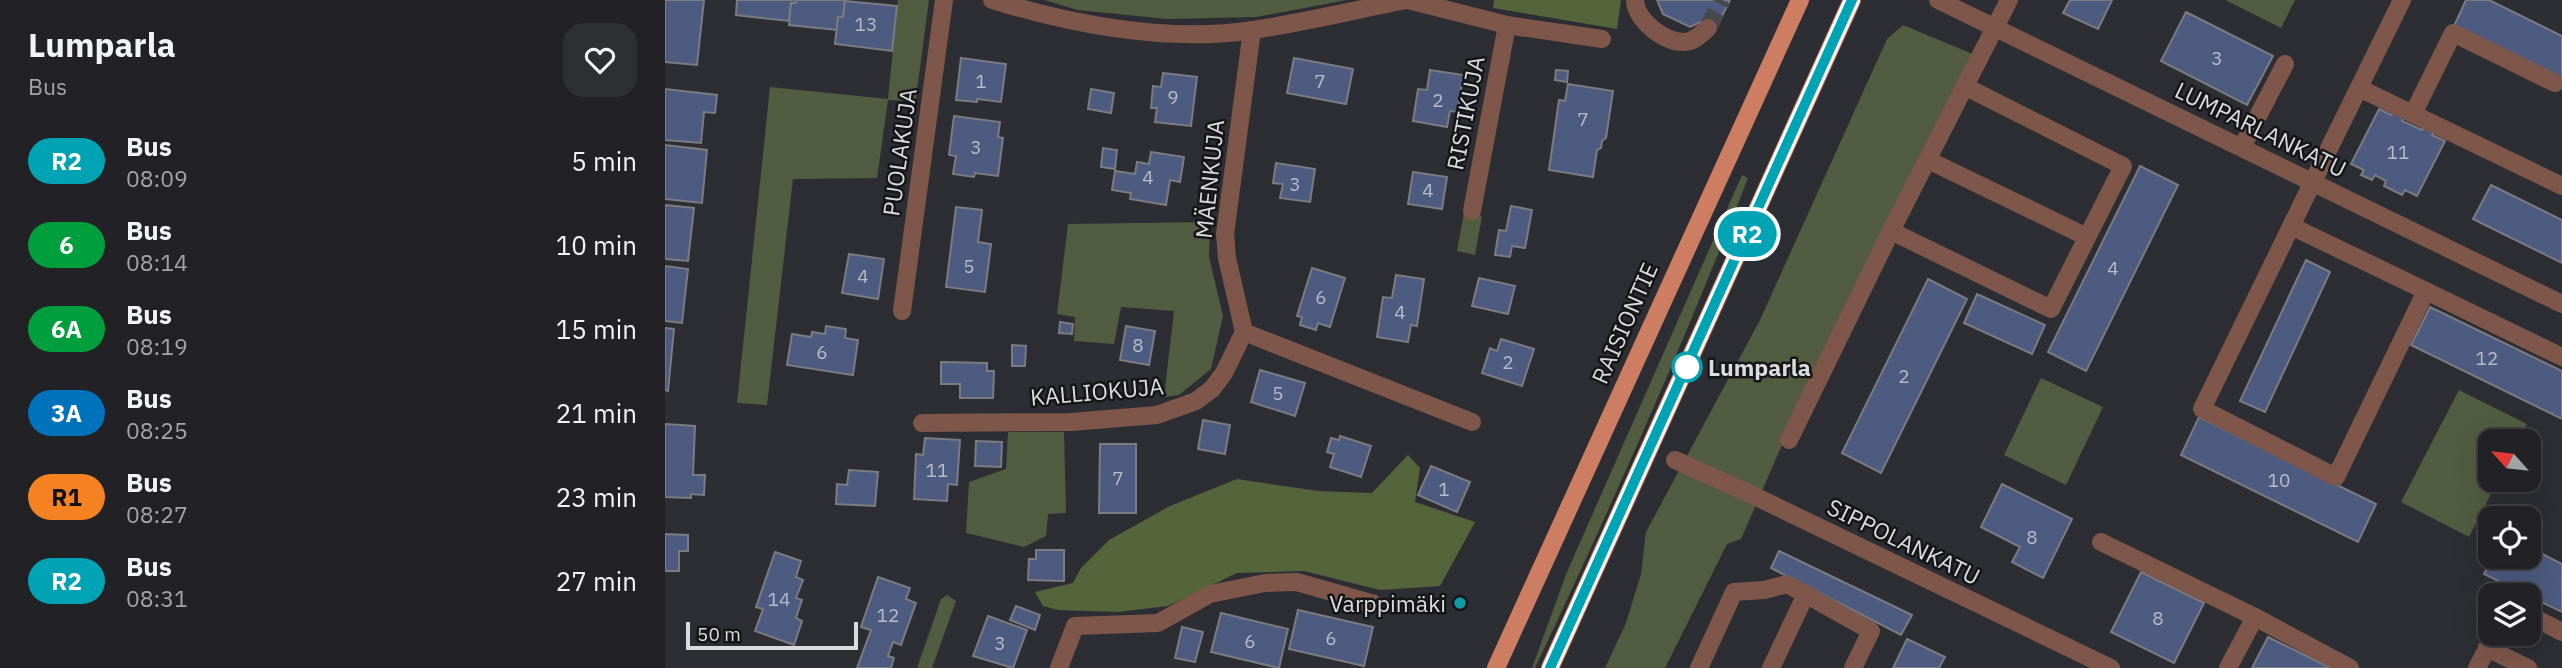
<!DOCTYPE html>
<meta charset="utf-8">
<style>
body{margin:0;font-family:"IBM Plex Sans",sans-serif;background:#2e2f32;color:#f1f3f6;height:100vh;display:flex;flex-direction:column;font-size:26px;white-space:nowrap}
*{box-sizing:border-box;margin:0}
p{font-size:23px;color:#a2a4a7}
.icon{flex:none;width:38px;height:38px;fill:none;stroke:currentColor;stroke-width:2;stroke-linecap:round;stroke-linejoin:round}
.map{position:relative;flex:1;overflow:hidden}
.panel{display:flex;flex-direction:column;background:#222226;width:665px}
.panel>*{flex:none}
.badge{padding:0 14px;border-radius:23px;font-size:24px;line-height:46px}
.needle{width:46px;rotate:297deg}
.buttons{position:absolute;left:1813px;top:429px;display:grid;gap:14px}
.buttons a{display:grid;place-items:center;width:63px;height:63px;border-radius:14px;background:#222226;box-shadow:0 7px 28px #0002,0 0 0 2px #3f3f43;font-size:35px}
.scale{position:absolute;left:21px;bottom:18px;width:172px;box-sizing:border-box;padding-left:7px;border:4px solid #dbdcdf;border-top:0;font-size:19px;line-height:24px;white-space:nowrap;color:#dbdcdf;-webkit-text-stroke:5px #161618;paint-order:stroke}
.map>.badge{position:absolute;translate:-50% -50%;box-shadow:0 0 0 4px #fff}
.round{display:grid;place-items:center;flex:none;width:74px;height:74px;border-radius:21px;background:#2e2f32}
.headline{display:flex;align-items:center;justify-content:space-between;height:119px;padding:0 28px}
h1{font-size:33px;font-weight:800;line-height:52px}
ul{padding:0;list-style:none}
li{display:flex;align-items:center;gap:21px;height:84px;padding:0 28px}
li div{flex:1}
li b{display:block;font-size:26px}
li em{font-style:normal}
li .badge{min-width:77px;font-weight:700;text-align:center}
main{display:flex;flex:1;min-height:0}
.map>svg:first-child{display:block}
</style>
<main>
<section class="panel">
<div class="headline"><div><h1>Lumparla</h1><p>Bus</p></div><a class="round"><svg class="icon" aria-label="heart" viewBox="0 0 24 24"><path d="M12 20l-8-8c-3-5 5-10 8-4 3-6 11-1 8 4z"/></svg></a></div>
<ul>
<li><span class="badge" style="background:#00a3b4;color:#fff">R2</span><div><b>Bus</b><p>08:09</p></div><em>5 min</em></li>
<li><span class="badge" style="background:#009e3d;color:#fff">6</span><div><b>Bus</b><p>08:14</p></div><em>10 min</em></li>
<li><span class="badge" style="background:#009e3d;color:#fff">6A</span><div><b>Bus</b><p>08:19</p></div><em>15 min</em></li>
<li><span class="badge" style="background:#0072bc;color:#fff">3A</span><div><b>Bus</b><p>08:25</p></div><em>21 min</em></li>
<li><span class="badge" style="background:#f58220;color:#111">R1</span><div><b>Bus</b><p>08:27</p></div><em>23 min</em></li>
<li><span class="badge" style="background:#00a3b4;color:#fff">R2</span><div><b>Bus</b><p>08:31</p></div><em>27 min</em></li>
</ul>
</section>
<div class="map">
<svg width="1897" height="668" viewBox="0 0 1897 668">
<rect width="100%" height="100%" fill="#2d2e33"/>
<g fill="#515c40">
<polygon points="233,0 264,0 251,98 246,101 223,100 212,178 128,179 102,405 72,403 105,87 223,99"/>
<polygon points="379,0 682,0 591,17 502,19 413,10"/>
<polygon points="1560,0 1630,0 1616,28"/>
<polygon points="1238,25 1310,55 1117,445 1076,539 1062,544 1000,668 940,668 961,623 976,574 981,532 1095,320 1222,39"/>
<path d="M1077,175l6,3c-64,166 -137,329 -213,490h-3l35,-96z"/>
<polygon points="799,213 817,216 810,255 792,251"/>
<polygon points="545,222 544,257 558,316 546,369 514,395 499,397 509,311 456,307 449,344 409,341 410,317 392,314 403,224"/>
<polygon points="1376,378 1438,407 1401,485 1339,455"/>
<polygon points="1794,390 1862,424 1853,441 1825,441 1825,480 1833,480 1804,537 1736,502"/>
<polygon points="343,432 399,432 401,513 383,514 381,536 359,547 301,533 304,482 341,469"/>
<polygon points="282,595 291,601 267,668 252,668 276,599"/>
</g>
<g fill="#54653c">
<polygon points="829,0 956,0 952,29 828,8"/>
<polygon points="743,455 755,468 750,502 810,522 775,586 715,590 639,571 572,573 503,606 453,612 393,610 378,606 370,592 408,583 416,568 444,540 505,506 572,479 653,491 707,493"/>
</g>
<g fill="#4d5b81" stroke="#7a7c81" stroke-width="2">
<polygon points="0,0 39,0 32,65 0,62"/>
<polygon points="72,0 132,0 131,3 126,3 124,21 71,15"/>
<polygon points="132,0 180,0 178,17 173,17 172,30 124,25 126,3 131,3"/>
<polygon points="992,0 1065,0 1054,22 1045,18 1025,27 998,14"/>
<polygon points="1405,0 1447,0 1433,29 1398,13"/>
<polygon points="1801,0 1824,0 1897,36 1897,79 1789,26"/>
<polygon points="180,1 232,6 227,51 170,44 173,17 178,17"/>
<polygon points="1521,12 1608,56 1582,105 1496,61"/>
<polygon points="296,58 341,64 336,102 312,99 312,102 291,100"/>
<polygon points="629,58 688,69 681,104 622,93"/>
<polygon points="765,70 798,75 793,112 785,111 782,127 748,121 753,89 762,90"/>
<polygon points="891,70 903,71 902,82 890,80"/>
<polygon points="498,73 532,77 526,126 490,122 492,108 486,108 488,86 496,87"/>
<polygon points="903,84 948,91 941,138 937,141 936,148 932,150 928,177 884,170 894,100 900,101"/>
<polygon points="0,89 52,95 50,113 39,112 36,143 0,140"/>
<polygon points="426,89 449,93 446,113 423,109"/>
<polygon points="1714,109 1726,115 1729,111 1740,116 1737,121 1757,130 1759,125 1770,130 1767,135 1780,141 1752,196 1740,190 1737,195 1719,186 1721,181 1710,175 1707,180 1696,175 1699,170 1686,164"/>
<polygon points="289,116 335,122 333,137 338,138 333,176 310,173 309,177 288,174 291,156 284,155"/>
<polygon points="0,145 42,150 37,203 0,199"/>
<polygon points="438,148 452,150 450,169 436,167"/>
<polygon points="486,152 519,157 515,182 505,180 501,205 465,199 466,193 447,190 450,171 470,174 472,162 484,164"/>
<polygon points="611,163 650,169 645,202 615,198 618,184 608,183"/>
<polygon points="1475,166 1513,185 1421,371 1383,352"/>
<polygon points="748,172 782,177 777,209 743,204"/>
<polygon points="1826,185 1897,220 1897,263 1808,219"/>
<polygon points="0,205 29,208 23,261 0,259"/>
<polygon points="846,206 867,210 860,248 847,246 845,257 830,255 834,230 841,231"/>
<polygon points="291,207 317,210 313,242 326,244 320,292 281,287"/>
<polygon points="184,254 219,259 213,299 177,293"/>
<polygon points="1641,260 1665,272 1600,412 1575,401"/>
<polygon points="0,266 23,269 17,323 0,321"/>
<polygon points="647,268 680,278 665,327 653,323 651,330 635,325 637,317 632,316"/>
<polygon points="731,275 759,279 752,326 746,325 743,342 712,337 718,297 727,298"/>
<polygon points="814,278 850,286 843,314 807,306"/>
<polygon points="1263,279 1302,299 1216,473 1177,453"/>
<polygon points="1312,294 1380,325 1367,354 1299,323"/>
<polygon points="1765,307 1897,371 1897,419 1746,345"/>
<polygon points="395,322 408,324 407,334 394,333"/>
<polygon points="161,326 181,329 180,338 193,340 188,375 122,365 127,334 146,337 147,332 160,334"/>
<polygon points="461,326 490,331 484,365 455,360"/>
<polygon points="0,328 9,329 3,391 0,390"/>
<polygon points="836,339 869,349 857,386 817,373 825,348 832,351"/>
<polygon points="347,345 361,346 360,366 347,366"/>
<polygon points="276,362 322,363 322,371 329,371 328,398 295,398 295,384 276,384"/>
<polygon points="595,370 640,383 630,416 586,402"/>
<polygon points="1534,417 1711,504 1693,542 1516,455"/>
<polygon points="538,420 565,425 560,454 533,449"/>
<polygon points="0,424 30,426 28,475 40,475 39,495 26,494 26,498 0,497"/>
<polygon points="675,436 706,446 696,477 665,467 669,454 662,452 666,438 674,440"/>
<polygon points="260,438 295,440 292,485 283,484 282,501 249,499 251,454 258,455"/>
<polygon points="311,441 337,442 336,467 310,466"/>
<polygon points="435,444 471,444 471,513 434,513"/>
<polygon points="766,466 805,482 792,512 753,495"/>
<polygon points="184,470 213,472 210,506 171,504 172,484 182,485"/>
<polygon points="1337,484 1407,519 1378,578 1347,562 1355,547 1316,527"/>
<polygon points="0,534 23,535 23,551 14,551 14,571 0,571"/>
<polygon points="1864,547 1897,564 1897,612 1819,574 1828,556 1864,556"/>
<polygon points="371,550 399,550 399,581 363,580 364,559 371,559"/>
<polygon points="1114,551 1247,615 1236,635 1106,568"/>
<polygon points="110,552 136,561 131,577 138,580 131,598 137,600 131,618 137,621 129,645 90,631 98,609 91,607"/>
<polygon points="1476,572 1539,603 1509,663 1446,632"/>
<polygon points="213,577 245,588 241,599 251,603 236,645 228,642 223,656 229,658 226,668 192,668 206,630 196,627"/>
<polygon points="351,606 375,615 370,630 345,620"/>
<polygon points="633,610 708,627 699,666 624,649"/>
<polygon points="556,613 623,629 614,668 546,652"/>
<polygon points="323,616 362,630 348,668 308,656"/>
<polygon points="517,627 538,632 530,662 510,658"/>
<polygon points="1603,637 1666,668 1587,668"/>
<polygon points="1242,639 1280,657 1274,668 1228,668"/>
</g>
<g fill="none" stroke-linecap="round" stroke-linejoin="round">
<polyline stroke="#47484d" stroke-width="18" stroke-dasharray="18 9" stroke-linecap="butt" points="1043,28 1057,0"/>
<g stroke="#7e574a" stroke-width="18">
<path d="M327,0c82,25 176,43 262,30 51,-8 102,-20 152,-30"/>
<polyline points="743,0 842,25 937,39"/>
<path d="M970,0c1,20 28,42 49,42 10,0 17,-8 24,-14"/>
<polyline points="1273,0 1897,304"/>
<polyline points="1694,88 1897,186"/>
<polyline points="1748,114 1788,33 1890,83"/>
<polyline points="1577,147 1620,64"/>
<polyline points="1263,160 1422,237"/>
<polyline points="807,211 842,25"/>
<path d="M1626,226l135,65 -90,186 -134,-68c66,-136 133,-273 200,-409"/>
<polyline points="1226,231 1386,309 1458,166 1301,87"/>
<polyline points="1761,291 1897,357"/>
<polyline points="237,311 279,0"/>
<polyline points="579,332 562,258 560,234 587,30"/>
<polyline points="257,423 406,422 492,415 531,401 547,389 559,373 579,332 807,422"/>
<polyline points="1124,440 1226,231 1344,0"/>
<polyline points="1010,460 1079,491 1446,668"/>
<polyline points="1436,542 1590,617 1563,668"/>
<polyline points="1864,615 1897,632"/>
<polyline points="1590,617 1685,668"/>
<polyline points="1822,648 1863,668"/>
<polyline points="394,668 410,626 493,623 545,594 600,583 632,582 709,604"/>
<polyline points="1034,668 1069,592 1099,590 1122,584 1206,631 1188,668"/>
<polyline points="1106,668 1141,594"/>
<polyline points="1812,668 1830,634"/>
</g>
<g stroke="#cc7d62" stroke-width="18">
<polyline points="831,668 1135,0"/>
<polyline points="885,668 1187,0"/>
</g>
</g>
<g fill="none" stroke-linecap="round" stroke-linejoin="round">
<g stroke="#fff" stroke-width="16">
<polyline id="line" points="885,668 1187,0"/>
</g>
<use href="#line" stroke="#00a3b4" stroke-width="10"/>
</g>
<circle fill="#fff" stroke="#00a3b4" stroke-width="3.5" cx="1022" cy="367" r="14"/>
<circle fill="#0f9aa8" stroke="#161618" stroke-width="2.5" cx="795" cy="603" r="7"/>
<g text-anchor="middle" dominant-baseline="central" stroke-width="5" stroke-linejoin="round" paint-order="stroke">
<g font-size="19" fill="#b8bcc8">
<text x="201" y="24">13</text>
<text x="1552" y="58">3</text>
<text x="316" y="81">1</text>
<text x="655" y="81">7</text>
<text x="508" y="97">9</text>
<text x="773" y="100">2</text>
<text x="918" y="119">7</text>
<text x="311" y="147">3</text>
<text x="1733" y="152">11</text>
<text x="483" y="177">4</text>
<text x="630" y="184">3</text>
<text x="763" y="190">4</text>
<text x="304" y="266">5</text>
<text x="1448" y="268">4</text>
<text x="198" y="276">4</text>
<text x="656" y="297">6</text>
<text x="735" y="312">4</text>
<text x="473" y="345">8</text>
<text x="157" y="352">6</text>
<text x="1822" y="358">12</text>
<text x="843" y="362">2</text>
<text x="1239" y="376">2</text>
<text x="613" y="393">5</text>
<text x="272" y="470">11</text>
<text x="453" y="478">7</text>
<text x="1614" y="480">10</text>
<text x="779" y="489">1</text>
<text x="1367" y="537">8</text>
<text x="114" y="599">14</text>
<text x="223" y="615">12</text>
<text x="1493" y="618">8</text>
<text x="666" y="638">6</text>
<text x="585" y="641">6</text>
<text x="335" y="643">3</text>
</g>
<g font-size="23" fill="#dbdcdf" stroke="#161618">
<text transform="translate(800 113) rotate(-79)">RISTIKUJA</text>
<text transform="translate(1596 129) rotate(26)">LUMPARLANKATU</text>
<text transform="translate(234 152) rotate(-82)">PUOLAKUJA</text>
<text transform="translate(544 179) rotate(-84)">MÄENKUJA</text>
<text transform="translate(959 323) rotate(-66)">RAISIONTIE</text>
<text transform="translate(432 391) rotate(-5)">KALLIOKUJA</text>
<text transform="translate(1239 541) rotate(26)">SIPPOLANKATU</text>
</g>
<g font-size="23" font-weight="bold" fill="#dbdcdf" stroke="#161618" text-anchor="start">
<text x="1043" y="367">Lumparla</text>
</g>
<g font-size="23" fill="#dbdcdf" stroke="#161618" text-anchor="end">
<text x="781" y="603">Varppimäki</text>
</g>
</g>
</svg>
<div class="buttons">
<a><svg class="needle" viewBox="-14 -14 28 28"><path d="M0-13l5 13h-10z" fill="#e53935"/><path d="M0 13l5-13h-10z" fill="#a2a4a7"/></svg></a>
<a><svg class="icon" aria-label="locate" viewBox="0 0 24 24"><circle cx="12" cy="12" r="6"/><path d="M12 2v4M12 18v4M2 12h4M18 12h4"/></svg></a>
<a><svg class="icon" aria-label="layers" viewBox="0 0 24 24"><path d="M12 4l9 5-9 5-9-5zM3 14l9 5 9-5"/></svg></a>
</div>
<div class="scale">50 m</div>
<b class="badge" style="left:1082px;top:234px;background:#00a3b4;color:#fff">R2</b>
</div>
</main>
